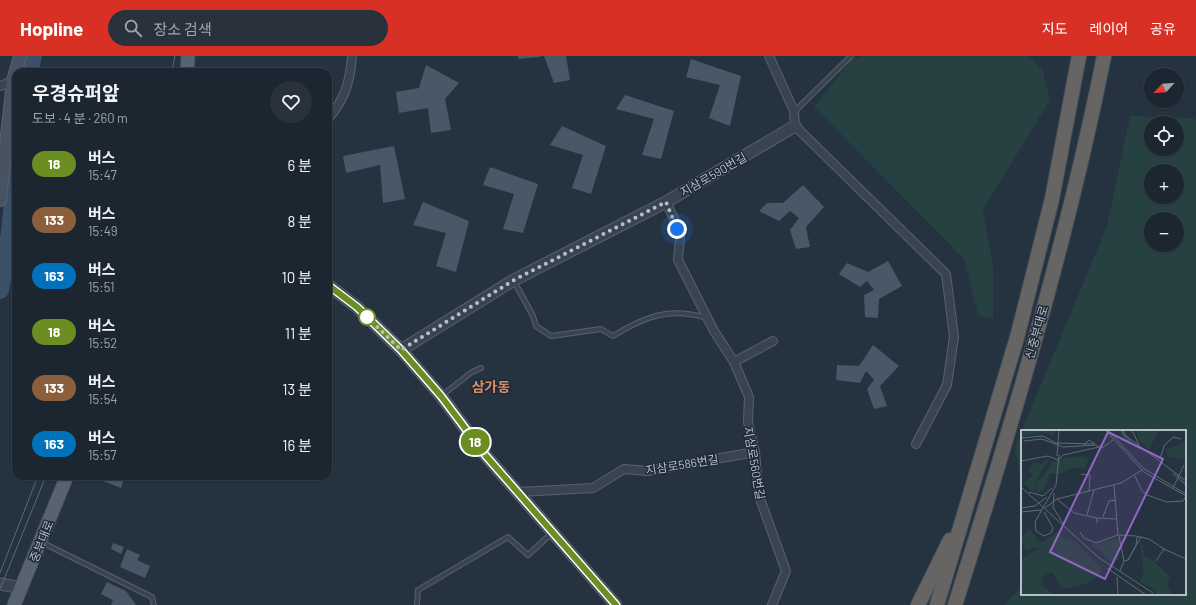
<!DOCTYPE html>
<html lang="ko">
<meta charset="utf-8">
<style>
body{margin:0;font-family:Barlow,"Noto Sans KR",sans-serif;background:#29323c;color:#f1f3f6;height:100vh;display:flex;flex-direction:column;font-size:15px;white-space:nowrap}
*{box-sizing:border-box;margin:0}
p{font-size:13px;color:#a0a5ab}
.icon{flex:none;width:22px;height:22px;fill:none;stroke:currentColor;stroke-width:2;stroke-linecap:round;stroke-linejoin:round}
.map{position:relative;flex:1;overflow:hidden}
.details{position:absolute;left:12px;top:12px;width:320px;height:412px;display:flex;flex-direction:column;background:#1c2630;border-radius:12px;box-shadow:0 1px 3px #0004,0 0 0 1px #3a434c}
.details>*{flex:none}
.badge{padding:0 8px;border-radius:13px;font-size:14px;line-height:26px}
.needle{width:26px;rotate:244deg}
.controls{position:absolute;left:1144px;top:12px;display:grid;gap:8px}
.controls a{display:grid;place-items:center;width:40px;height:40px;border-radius:50%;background:#1c2630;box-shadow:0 1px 3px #0004,0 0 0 1px #3a434c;font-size:20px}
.you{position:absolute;width:20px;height:20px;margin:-10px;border:3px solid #fff;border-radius:50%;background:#1a73e8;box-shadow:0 0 0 6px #1a73e833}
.map>.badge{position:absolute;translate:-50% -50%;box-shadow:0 0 0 2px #fff}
.round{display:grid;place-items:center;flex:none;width:42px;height:42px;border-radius:21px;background:#29323c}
.overview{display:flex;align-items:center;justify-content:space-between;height:68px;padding:0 20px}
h1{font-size:19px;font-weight:700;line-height:30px}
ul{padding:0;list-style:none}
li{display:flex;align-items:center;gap:12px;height:56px;padding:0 20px}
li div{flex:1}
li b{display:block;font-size:15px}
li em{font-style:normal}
li .badge{min-width:44px;font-weight:700;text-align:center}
header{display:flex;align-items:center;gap:24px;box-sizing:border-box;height:56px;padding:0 20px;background:#d93025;color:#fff}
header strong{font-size:19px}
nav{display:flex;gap:22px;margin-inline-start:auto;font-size:14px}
.search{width:280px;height:36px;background:#29323c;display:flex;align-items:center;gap:10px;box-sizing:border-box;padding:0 14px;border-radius:22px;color:#a0a5ab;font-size:15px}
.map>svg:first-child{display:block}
</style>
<header>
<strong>Hopline</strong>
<div class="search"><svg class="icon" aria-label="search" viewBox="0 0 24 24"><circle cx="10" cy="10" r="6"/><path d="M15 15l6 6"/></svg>장소 검색</div>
<nav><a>지도</a><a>레이어</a><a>공유</a></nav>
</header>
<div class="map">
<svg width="1196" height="549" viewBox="0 0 1196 549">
<rect width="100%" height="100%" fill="#253240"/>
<g fill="#274041" fill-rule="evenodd">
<polygon points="862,0 1029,0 1043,15 1050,44 983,154 993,211 993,263 978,259 964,203 814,51 852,3"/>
<path d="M1130,60l63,2 3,2v485h-192l18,-19v8h163v-163h-163v58l-7,-42 92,-221zM1151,67h26v26h-26zM1151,115h26v26h-26zM1151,163h26v26h-26z"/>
</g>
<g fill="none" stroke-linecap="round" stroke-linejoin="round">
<g stroke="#3a5169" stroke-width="18">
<polyline points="29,16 33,0"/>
<polyline points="0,234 10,176 16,113"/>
</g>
</g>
<g fill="#495866">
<polygon points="518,0 541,0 541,1 518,3"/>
<polygon points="544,0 566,0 570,24 554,27"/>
<polygon points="691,3 741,20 730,70 709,62 720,29 686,21"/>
<polygon points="426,9 459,27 445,43 451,74 431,77 428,52 399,57 396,36 419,32"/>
<polygon points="625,39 674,55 661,103 642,99 654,63 616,53"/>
<polygon points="562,70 606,90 591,138 572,132 583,99 550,89"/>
<polygon points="394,90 405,143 383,147 380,109 346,117 343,100"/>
<polygon points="490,111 538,128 523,177 503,173 514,138 483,129"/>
<polygon points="803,129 824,151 806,171 810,191 796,193 790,174 799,162 790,155 779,165 759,155 767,147 783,147"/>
<polygon points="423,146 469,165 456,216 436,210 446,177 413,169"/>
<polygon points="888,205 902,230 879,243 878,262 865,261 864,239 874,234 867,225 860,231 839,218 847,207 868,216"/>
<polygon points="873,289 899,310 880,330 887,350 874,353 867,333 874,324 866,315 860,327 836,324 837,309 859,310"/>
<polygon points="105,420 125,420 121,432 103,425"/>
<polygon points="113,487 124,491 121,498 111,493"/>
<polygon points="127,493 140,499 137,504 150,510 145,522 120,511"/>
<polygon points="107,526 126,535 136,549 111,549 113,544 101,538"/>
</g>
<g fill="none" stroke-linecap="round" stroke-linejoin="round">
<g stroke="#57626d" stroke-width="6">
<g id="service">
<polyline points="795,55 851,0"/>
<path d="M514,225l19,35 3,10 15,10 50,-7 12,7c33,-20 56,-29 94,-18"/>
<polyline points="441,340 472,316 481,312"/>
<polyline points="43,487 152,541 154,549"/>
<polyline points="417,549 418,534 508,481 528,499 552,477"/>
</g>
</g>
<g stroke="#57626d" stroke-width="10">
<g id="minor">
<polyline points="769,0 794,55 795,70 946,218 954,281 947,329 916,388"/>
<polyline points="0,30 13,25"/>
<path d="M328,63c17,-20 22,-37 24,-63"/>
<polyline points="666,146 675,165 680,181 678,204 714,275 734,306"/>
<polyline points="519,436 593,432 624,413 648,415 755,396"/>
<polyline points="772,549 786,515 759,440 755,396 748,366 749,341 734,306 773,285"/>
</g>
</g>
<g stroke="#57626d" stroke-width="13">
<g id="tertiary">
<polyline points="328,229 357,251 401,294 441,340 486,400 616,549"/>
<polyline points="401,294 514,224 666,146 795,70"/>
<polyline points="0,528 21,532"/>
</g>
</g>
<g stroke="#57626d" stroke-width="14">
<polyline id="secondary" points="0,144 13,25 20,0"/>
</g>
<g stroke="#424d59" stroke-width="15">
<g id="primary">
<polyline points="187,16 188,0"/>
<polyline points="14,549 67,420"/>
</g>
</g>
<g stroke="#444f5a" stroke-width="16">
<g id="trunk">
<polyline points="918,549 950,484"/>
<polyline points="937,549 1018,278 1052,143 1079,0"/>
<path d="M955,549c57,-181 112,-363 149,-549"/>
</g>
</g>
<use href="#service" stroke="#394450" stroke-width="4"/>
<use href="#minor" stroke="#394450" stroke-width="8"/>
<use href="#tertiary" stroke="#394450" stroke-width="11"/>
<use href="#secondary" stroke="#475363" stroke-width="12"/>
<use href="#primary" stroke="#576370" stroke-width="13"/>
<use href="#trunk" stroke="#666563" stroke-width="14"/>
<g stroke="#5b6877" stroke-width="1">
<polyline points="172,16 175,0"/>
<polyline points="0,517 38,420"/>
<polyline points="0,533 46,420"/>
</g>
</g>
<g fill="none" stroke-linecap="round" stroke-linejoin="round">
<g stroke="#fff" stroke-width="9">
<polyline id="line" points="328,229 357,251 401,294 441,340 486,400 616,549"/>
</g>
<use href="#line" stroke="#6b8e23" stroke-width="6"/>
<polyline stroke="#b5bfca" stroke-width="4" stroke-dasharray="0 7.2" points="367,261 401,294 514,224 666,146 677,173"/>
</g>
<circle fill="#fff" stroke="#6b8e23" stroke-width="2" cx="367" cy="261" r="8"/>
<g text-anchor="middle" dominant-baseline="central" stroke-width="3" stroke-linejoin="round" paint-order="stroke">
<g font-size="12" fill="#b5bfca" stroke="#1e2935">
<text transform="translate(713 118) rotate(-30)">지삼로590번길</text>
<text transform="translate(1036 276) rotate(-74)">신중부대로</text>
<text transform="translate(755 407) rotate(80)">지삼로560번길</text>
<text transform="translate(682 408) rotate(-9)">지삼로586번길</text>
<text transform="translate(41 485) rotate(-68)">중부대로</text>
</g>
<g font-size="14" font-weight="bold" fill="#d78e64" stroke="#1e2935">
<text x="491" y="330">삼가동</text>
</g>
</g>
<g transform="translate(1021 374)">
<rect width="165" height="165" fill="#253240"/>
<path d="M0,0h33v6l-13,-4 -20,5zM117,0h21l-10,20 -11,-11zM165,11v19l-17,-3 -4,-7zM63,26l5,3 -3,10 -15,-1 -9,5 -12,1 -6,17 -9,2 3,-12 7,-7 6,-11 11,-5zM26,29l2,1 -10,15 -5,17 -11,-9 9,-7 -3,-7 5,-7 8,2zM9,99l9,13 5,-1 15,-11 3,8 13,3 27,28 -3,6 -10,8 -23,6 -8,-6 -5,-11 -10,4 -2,9 14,10h-34v-36l20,-12 -15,3 -5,-10 2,-6zM98,108l2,6 -2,16 -8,3 -11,-13 -11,-4zM119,114l3,1 1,11 10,5 16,16 -3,7 5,11h-18l2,-5 -16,-8 4,-11z" fill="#274041"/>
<path fill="none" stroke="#3a5169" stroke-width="2" d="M100,0l3,6 7,5M152,43l13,12"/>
<path fill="none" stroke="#5f6a77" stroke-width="1" d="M84,0l39,42 42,24M87,0l35,38 43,26M102,0l2,5 61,46M111,0l7,15M0,8l22,-2 13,7 39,1M3,11l18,-2 21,8 33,-2 6,3 11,-8M62,16l6,-6 6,4M36,26l2,-26M139,29l4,-13 9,-9 8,2M0,31l27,-5 10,4 5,-5 36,-8M60,44l9,1 -1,16M114,46l7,15 5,4 20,7 16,-1 3,-5M93,55l4,50M0,57l77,70 55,36M152,58l11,-23M8,62l14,4 9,-8M33,63l-1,14 11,18M36,69l17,14 23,5v5M0,78l14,-2 12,-9M24,78l12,-9 64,-16 21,-13M0,82l20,-2M23,82l9,16 -2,5 -7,3 -8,-5 -1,-9 21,-37 3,-30M66,85l7,-25M82,87l6,-16 7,-1M76,88l19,1M59,102l4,6 12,5 22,-8 18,1 13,3 15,10M98,106l5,25 -4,10M107,130l13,-23M103,131l4,-1 8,-15 1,-8M135,131l8,-12 22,10M86,138l39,27M96,147l1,18"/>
<path fill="#9267c3" fill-opacity="0.15" stroke="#9267c3" stroke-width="2" d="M87,2l55,27 -58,120 -55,-27z"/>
<rect width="165" height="165" fill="none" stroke="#b5bfca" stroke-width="2"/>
</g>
</svg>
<div class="controls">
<a><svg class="needle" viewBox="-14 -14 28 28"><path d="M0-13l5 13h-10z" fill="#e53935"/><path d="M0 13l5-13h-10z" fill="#a0a5ab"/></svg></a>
<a><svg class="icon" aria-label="locate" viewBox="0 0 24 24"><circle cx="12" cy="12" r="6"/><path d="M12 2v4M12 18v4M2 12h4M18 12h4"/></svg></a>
<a>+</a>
<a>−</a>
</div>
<div class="you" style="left:677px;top:173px"></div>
<b class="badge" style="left:475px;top:386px;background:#6b8e23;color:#fff">18</b>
<section class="details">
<div class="overview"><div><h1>우경슈퍼앞</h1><p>도보 · 4 분 · 260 m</p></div><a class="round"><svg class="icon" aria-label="heart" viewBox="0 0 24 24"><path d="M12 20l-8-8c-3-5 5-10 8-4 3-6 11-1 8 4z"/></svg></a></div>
<ul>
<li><span class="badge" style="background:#6b8e23;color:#fff">18</span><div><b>버스</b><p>15:47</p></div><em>6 분</em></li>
<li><span class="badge" style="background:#8b5e3c;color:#fff">133</span><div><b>버스</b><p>15:49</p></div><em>8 분</em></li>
<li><span class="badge" style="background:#0072bc;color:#fff">163</span><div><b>버스</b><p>15:51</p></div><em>10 분</em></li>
<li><span class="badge" style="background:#6b8e23;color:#fff">18</span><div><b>버스</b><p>15:52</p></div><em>11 분</em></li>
<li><span class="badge" style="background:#8b5e3c;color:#fff">133</span><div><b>버스</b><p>15:54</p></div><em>13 분</em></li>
<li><span class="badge" style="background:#0072bc;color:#fff">163</span><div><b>버스</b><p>15:57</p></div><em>16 분</em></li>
</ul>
</section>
</div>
